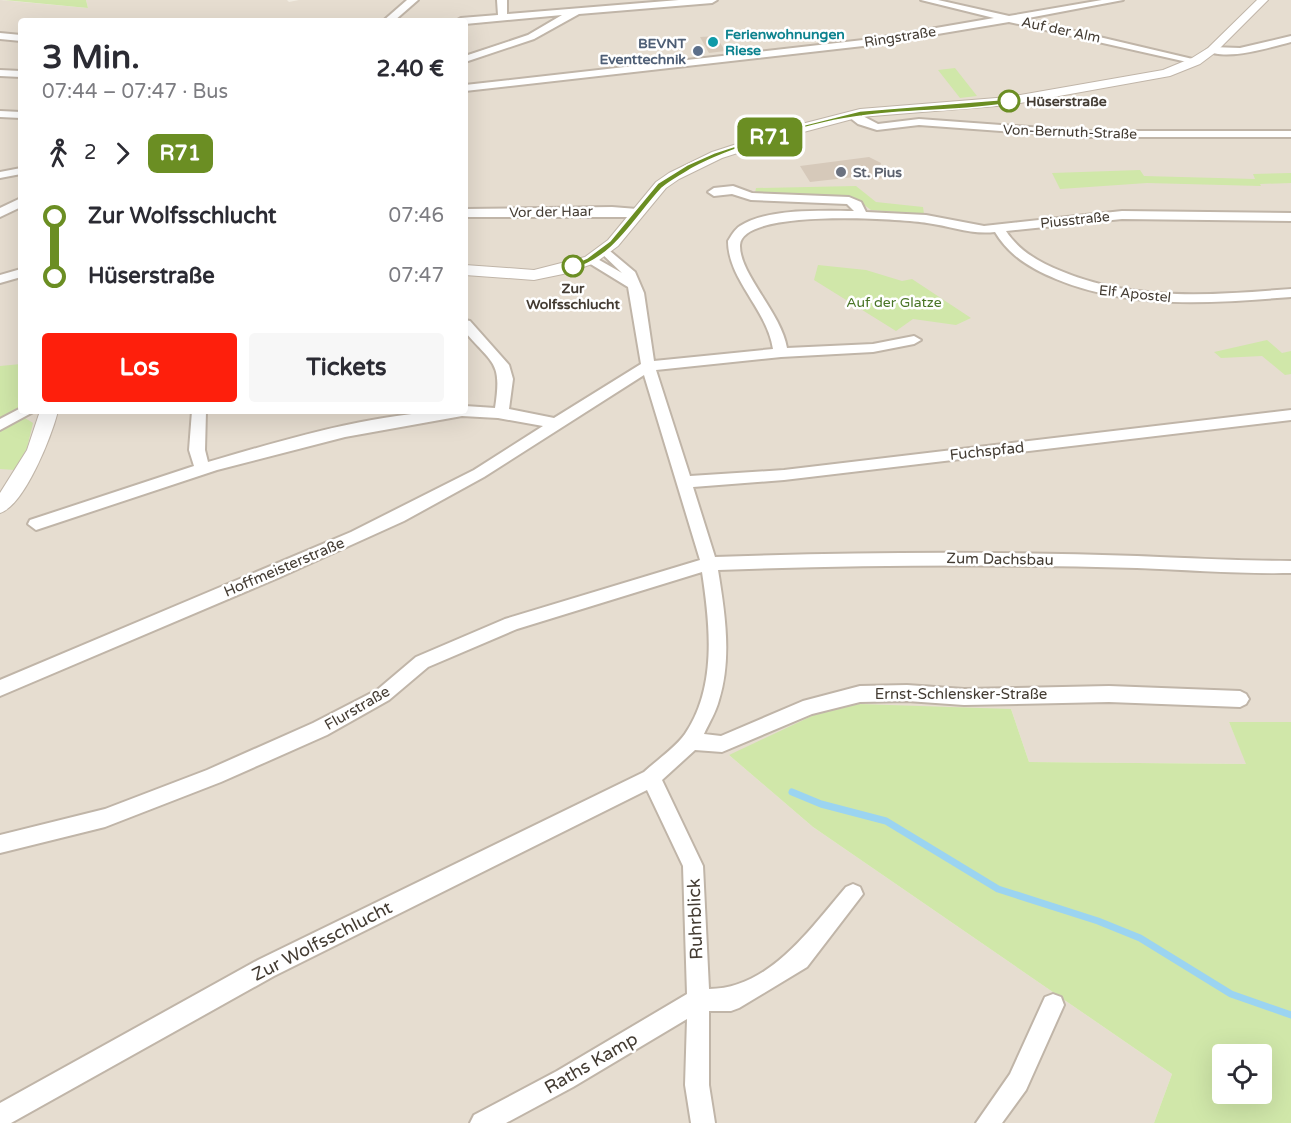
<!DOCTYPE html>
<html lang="de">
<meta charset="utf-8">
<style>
body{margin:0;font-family:"Varela Round",sans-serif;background:#f7f7f7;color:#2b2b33;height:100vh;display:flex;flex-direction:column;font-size:22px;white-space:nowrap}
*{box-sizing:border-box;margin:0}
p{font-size:20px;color:#7c7c81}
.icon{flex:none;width:33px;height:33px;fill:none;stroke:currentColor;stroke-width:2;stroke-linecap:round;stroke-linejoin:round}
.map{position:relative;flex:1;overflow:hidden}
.sheet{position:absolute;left:18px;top:18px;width:450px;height:396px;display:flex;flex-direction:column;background:#fff;border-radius:6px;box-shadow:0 6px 24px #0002}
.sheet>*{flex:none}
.badge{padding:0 12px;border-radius:9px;font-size:21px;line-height:39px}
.buttons{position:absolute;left:1212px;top:1044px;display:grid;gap:12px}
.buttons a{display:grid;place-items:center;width:60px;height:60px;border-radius:6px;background:#fff;box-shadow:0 6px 24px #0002;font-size:30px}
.map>.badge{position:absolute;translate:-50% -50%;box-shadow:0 0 0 3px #fff}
.legs{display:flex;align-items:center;gap:9px;height:66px;padding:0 24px;font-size:20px}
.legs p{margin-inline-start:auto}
.head{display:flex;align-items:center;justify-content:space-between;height:102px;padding:0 24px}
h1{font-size:33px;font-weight:800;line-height:45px}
.button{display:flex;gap:12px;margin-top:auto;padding:12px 24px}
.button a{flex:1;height:69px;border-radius:6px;background:#fe1f0c;color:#fff;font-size:24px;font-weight:800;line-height:69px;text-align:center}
.button a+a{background:#f7f7f7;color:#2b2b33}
ul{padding:0 24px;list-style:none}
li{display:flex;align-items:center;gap:21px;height:60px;font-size:22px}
li i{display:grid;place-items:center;width:9px;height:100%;margin:0 8px;background:currentColor}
li i::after{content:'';width:15px;height:15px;margin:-8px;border:4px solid;border-radius:50%;background:#fff}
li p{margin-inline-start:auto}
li:first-child i{background:linear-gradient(#0000 50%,currentColor 0)}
li:last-child i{background:linear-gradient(currentColor 50%,#0000 0)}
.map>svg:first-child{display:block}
</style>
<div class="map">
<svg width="1291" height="1123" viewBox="0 0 1291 1123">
<rect width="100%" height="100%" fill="#f1ece2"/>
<path fill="#e6ddd0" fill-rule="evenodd" d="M0,0l88,8 -2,-8h201l2,2 10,-2h992v722h-62l18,42 -218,-2 -18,-53 -282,46 84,72 359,247 -18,49h-1154zM21,21h444v390h-444z"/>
<g fill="#d0e7a9" fill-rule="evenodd">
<polygon points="4,0 86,0 88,8"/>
<polygon points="955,68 977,96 960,98 938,70"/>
<polygon points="1140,170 1144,176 1255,179 1253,174 1291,173 1291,183 1260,184 1261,186 1147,183 1060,189 1052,173"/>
<polygon points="856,186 876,202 923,207 924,214 871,210 859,201 847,197 755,193 756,188"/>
<polygon points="818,265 866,270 902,281 912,279 971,318 956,325 913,319 896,331 814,280"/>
<polygon points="1267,340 1282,353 1291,351 1291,374 1285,375 1262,356 1221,358 1214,352"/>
<polygon points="21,364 21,410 17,413 33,423 27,448 15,470 0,469 0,366"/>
<path d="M859,704l152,5 18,53 217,2 -17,-42h62v401h-137l18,-49 -359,-247 -84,-72 85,-40zM1222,1054h40v40h-40z"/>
</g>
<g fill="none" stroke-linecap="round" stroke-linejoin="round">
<polyline stroke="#9bd4f1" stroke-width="7" points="792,792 821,804 886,821 998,889 1098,921 1140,938 1231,994 1291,1015"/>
</g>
<g fill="#d6c9ba">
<polygon points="716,36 725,51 709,53 700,37"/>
<polygon points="869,157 881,163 879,171 884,178 866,180 863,176 810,182 800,166"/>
</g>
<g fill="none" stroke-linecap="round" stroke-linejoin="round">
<g stroke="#c0b5a8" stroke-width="4">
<g id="minor">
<polygon points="407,0 418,0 394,21 383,21"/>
<polygon points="497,0 507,0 507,14 679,0 717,0 712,3 579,14 534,39 465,62 465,56 528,35 562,15 465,24 465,21 456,21 461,18 498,15"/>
<polygon points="921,0 938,0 1009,16 1102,0 1123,0 1023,19 1201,61 1196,64 1009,22 872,45 465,91 465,85 872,39 994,18"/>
<polygon points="0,33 21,35 21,41 0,39"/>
<path d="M1291,36v6c-20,5 -67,20 -84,8l5,-3 28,1z"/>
<polygon points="0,70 21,71 21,77 0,76"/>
<polygon points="0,111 21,112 21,118 0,117"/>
<polygon points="849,113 857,113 878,124 919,119 1085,131 1291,131 1291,137 1085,137 919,125 877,130 858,124 849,117"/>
<polygon points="21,168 21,174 0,178 0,172"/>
<path d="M733,186l19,7 97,4 12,5 5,10 60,3 58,11 138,-15 169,2v8l-169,-2 -116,12c13,20 34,32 55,40 74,31 152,24 230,18v8c-80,6 -160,13 -235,-18 -24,-10 -47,-23 -61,-47 -24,3 -44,-6 -68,-9 -27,-4 -185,-15 -187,22 -1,29 41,67 47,103l86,-4 41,-8 7,4 -7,4 -41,8 -92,5 -125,13 34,106 94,-6 507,-60v10l-507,60 -91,7 22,70c141,-5 281,-6 422,-1 52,2 102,5 154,5v12c-52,1 -103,-3 -154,-5 -140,-4 -279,-3 -419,2 7,43 14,88 1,130 -3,12 -10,23 -15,34l17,2 82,-35 57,-15 47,-1 57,4 145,-3 131,5 6,3 3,5 -3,5 -6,3 -131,-5 -145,3 -57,-4 -47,1 -48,12 -90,38 -27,-2 -33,30 41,86 6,123c60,0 101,-60 137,-102l7,-3 7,3 3,7 -56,73 -68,41 -8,3h-22v74l6,38h-24l-6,-38 2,-66 -114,68 -67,36h-36l4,-8 83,-44 130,-77 -4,-128 -36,-76 -373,186 -263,147h-11v-20l258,-143 386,-188c13,-12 31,-24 41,-38 32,-47 25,-109 17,-162l-185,57 -89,38 -39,33 -62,35 -106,47 -116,45 -105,26v-18l105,-26 102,-39 106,-47 64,-33 39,-33 89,-38 195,-59 -56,-185 -160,102 -80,44 -126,57 -278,118v-16l351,-148 123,-62 69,-44 -45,-8 -36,-2 -117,21 -128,33 -181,60 -8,-6 2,-4 164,-54 -5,-16 3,-39h14l-1,39 3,12c83,-24 170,-51 257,-51v-5l30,2c7,-46 -1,-43 -30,-76v-12l5,1 39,44 4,14 -4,30 45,9 87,-54 -13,-77 -44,-27 6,-4 4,1 28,16 -24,-23 6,-4 31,26 9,21 10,68 119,-12c-6,-40 -45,-69 -45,-108 3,-5 7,-12 12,-15 28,-18 81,-15 114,-15l-7,-7 -96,-4 -19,-6 -18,2 -6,-4 6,-4z"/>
<polygon points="21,198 21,207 0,217 0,208"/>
<polygon points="612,207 637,209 643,213 637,217 465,217 465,209"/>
<polygon points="21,269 21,277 0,283 0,275"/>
<polygon points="21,408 21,411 35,411 0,430 0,419"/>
<polygon points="1053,994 1061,997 1064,1005 1026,1090 1002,1123 976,1123 1010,1074 1045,997"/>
</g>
</g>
<g stroke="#c0b5a8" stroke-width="2">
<g id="tertiary">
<polygon points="1257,0 1268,0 1216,52 1200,64 1170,76 1009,105 860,117 796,134 722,158 679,179 666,188 618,246 595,263 563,274 534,280 465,275 465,265 534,270 585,257 608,240 656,182 669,173 712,152 786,128 860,109 1009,97 1163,70 1192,58 1208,48"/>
<path d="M40,411h18c-6,24 -33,94 -58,102v-20l27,-43z"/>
</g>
</g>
<use href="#minor" fill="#fff" fill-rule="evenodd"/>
<use href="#tertiary" fill="#fff" fill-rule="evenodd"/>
</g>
<path fill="#6b8e23" stroke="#fff" stroke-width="1.5" d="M1009,99l2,4c-49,9 -100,6 -149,13 -44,5 -131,31 -169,52 -10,6 -23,13 -31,20 -28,30 -47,69 -89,81l-4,-3 18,-8 23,-17 48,-58 29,-18 27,-12 74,-24 72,-18z"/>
<circle fill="#0f9aa8" stroke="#fff" stroke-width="2" cx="713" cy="42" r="6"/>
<circle fill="#5c6f8a" stroke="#fff" stroke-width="2" cx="698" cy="51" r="6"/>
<g fill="#fff" stroke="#6b8e23" stroke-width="3">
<circle cx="1009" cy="101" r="10"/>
<circle cx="573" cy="266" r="10"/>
</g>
<circle fill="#6b7280" stroke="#fff" stroke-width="2" cx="841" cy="172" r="6"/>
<g text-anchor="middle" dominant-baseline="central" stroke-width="5" stroke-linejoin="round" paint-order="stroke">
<g font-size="14" fill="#433b32" stroke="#fff">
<text transform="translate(1061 30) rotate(12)">Auf der Alm</text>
<text transform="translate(900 37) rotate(-9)">Ringstraße</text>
<text transform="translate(1070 132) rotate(2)">Von-Bernuth-Straße</text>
<text transform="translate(551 212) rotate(-1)">Vor der Haar</text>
<text transform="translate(1075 220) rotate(-6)">Piusstraße</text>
<text transform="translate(1135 294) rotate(6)">Elf Apostel</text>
</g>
<g font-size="14" font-weight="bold" fill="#0d838f" stroke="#fff" text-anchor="start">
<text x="725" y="34">Ferienwohnungen<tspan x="725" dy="16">Riese</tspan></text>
</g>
<g font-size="14" font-weight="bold" fill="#4e5e75" stroke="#fff" text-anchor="end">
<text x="686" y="43">BEVNT<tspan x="686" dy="16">Eventtechnik</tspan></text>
</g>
<g font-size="14" font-weight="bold" fill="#433b32" stroke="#fff" text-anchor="start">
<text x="1026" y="101">Hüserstraße</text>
<text x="573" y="288" text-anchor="middle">Zur<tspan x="573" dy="16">Wolfsschlucht</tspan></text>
</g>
<g font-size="14" font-weight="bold" fill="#5b616d" stroke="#fff" text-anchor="start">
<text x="853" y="172">St. Pius</text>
</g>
<g font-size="14" fill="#497526" stroke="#fff">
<text x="894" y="302">Auf der Glatze</text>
</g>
<g font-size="15" fill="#433b32" stroke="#fff">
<text transform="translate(987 451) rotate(-6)">Fuchspfad</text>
<text transform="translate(1000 559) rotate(1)">Zum Dachsbau</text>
<text transform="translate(284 567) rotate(-23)">Hoffmeisterstraße</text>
<text x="961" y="694">Ernst-Schlensker-Straße</text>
<text transform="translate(357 708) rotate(-30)">Flurstraße</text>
</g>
<g font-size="18" fill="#433b32" stroke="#fff">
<text transform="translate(695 919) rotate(-92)">Ruhrblick</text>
<text transform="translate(322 941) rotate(-27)">Zur Wolfsschlucht</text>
<text transform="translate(591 1063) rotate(-30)">Raths Kamp</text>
</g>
</g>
</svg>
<div class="buttons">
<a><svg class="icon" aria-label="locate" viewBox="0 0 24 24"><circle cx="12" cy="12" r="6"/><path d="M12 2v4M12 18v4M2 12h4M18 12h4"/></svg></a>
</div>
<b class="badge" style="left:770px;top:137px;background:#6b8e23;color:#fff">R71</b>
<section class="sheet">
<div class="head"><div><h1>3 Min.</h1><p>07:44 – 07:47 · Bus</p></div><b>2.40 €</b></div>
<div class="legs"><svg class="icon" aria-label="walk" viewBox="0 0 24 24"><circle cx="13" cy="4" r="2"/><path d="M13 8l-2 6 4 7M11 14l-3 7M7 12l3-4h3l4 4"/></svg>2<svg class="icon" aria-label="forward" viewBox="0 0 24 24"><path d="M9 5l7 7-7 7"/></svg><b class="badge" style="background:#6b8e23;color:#fff">R71</b></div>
<ul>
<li><i style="color:#6b8e23"></i><b>Zur Wolfsschlucht</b><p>07:46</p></li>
<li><i style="color:#6b8e23"></i><b>Hüserstraße</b><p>07:47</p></li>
</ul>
<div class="button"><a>Los</a><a>Tickets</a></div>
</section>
</div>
